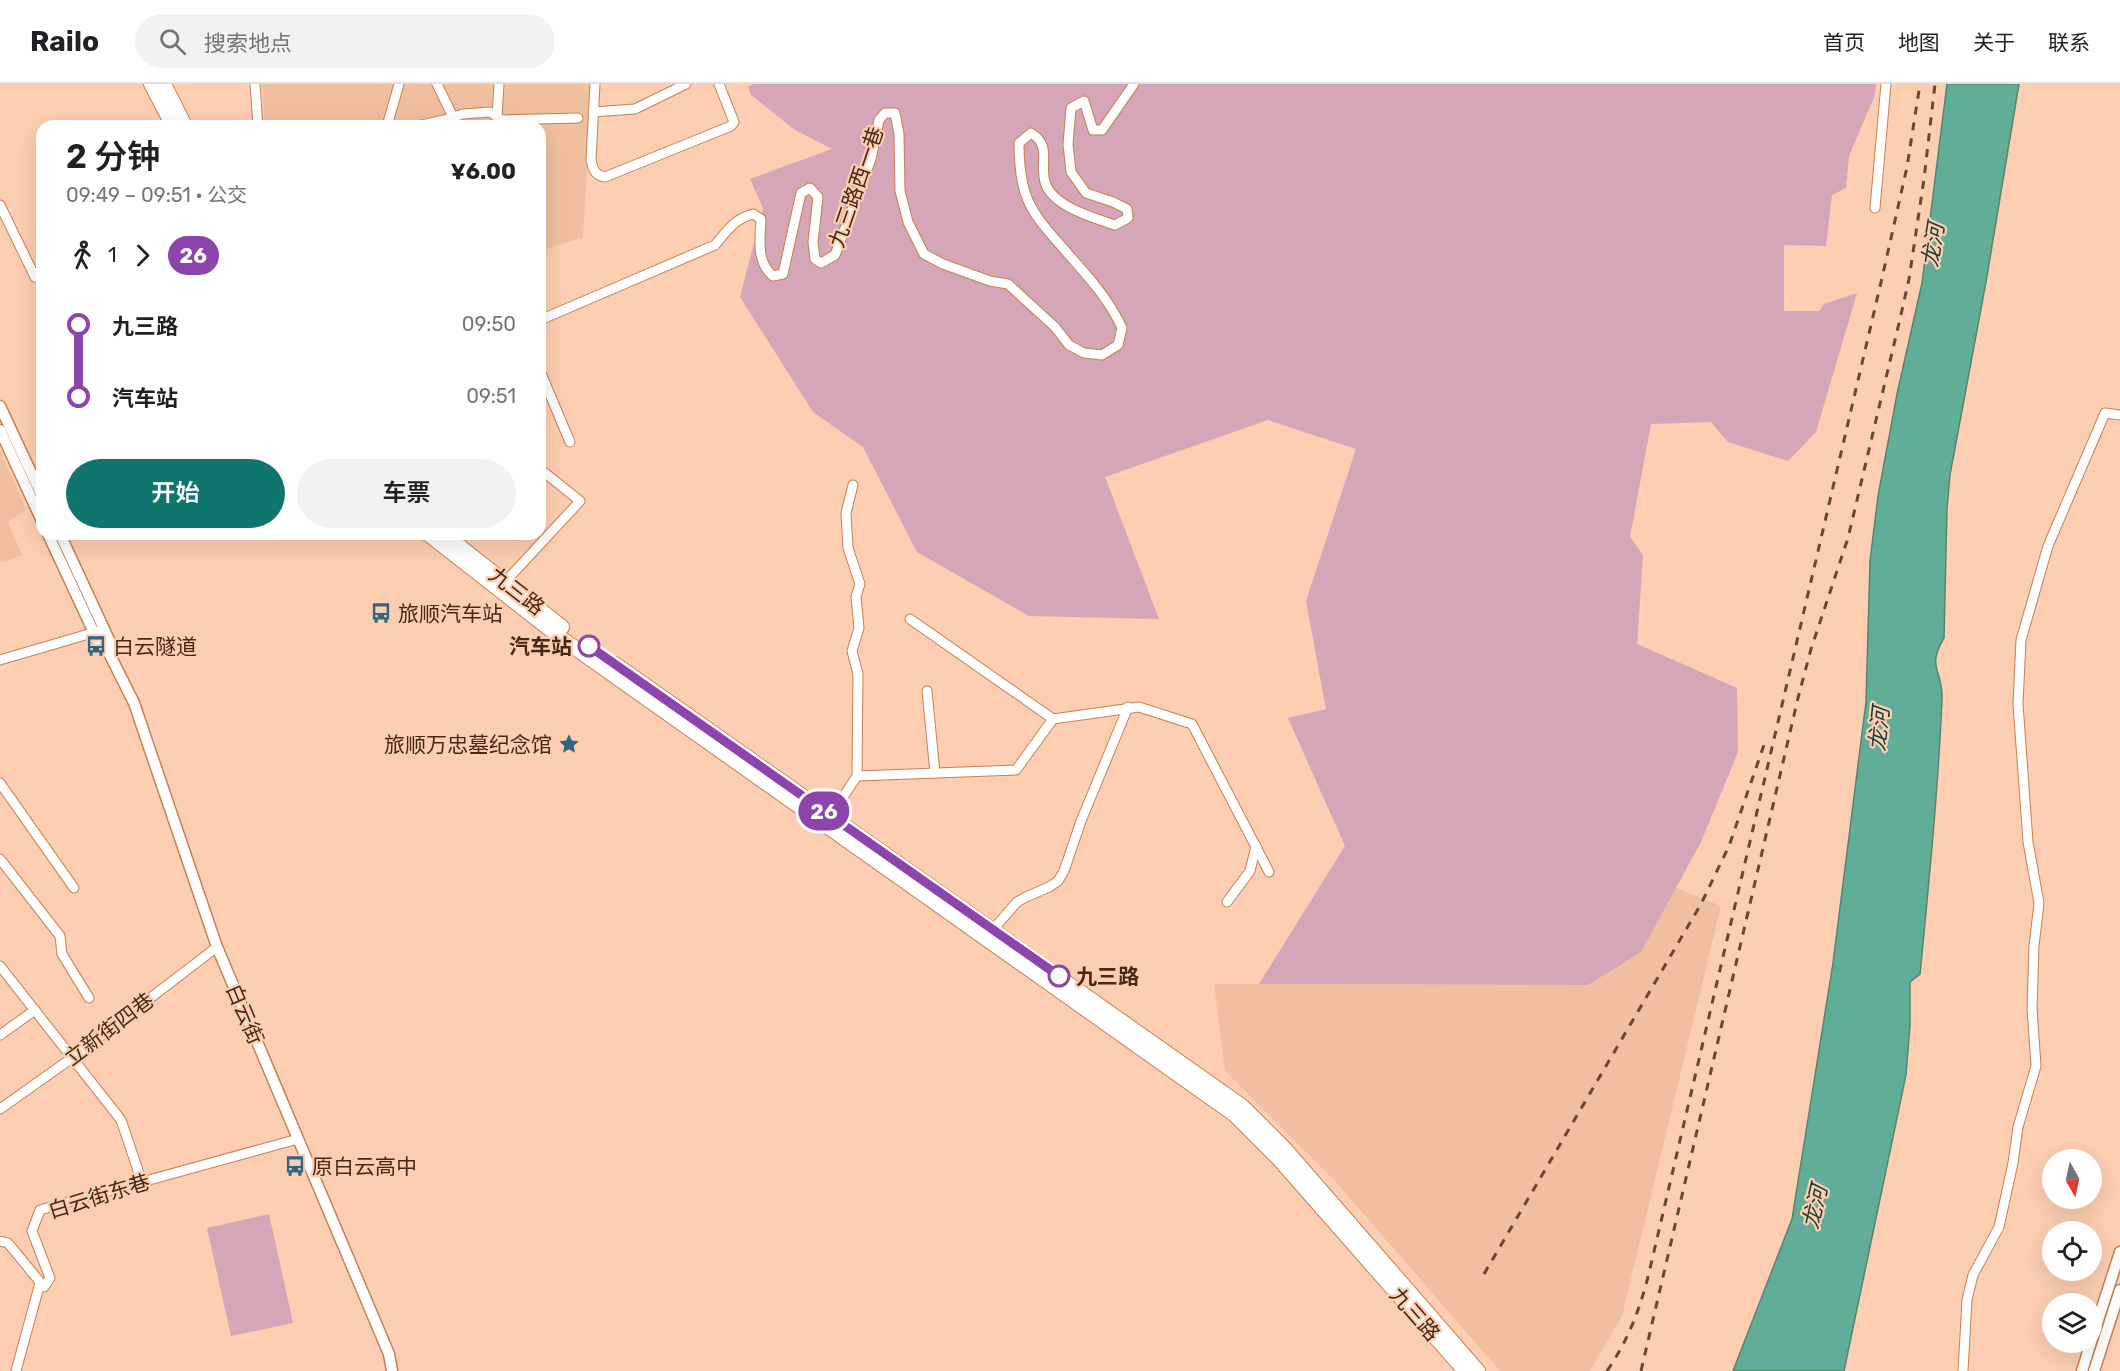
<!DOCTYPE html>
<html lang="zh">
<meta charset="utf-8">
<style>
body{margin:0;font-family:Rubik,"Noto Sans SC",sans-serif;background:#f2f2f2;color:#202124;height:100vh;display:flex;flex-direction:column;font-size:22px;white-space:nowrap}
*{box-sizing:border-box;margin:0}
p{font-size:20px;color:#757577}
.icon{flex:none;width:33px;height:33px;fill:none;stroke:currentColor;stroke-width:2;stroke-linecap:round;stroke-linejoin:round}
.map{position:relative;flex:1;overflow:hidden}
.sheet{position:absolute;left:36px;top:36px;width:510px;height:420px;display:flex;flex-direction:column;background:#fff;border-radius:18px;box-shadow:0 6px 24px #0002}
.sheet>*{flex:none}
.badge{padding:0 12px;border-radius:20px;font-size:21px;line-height:39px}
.needle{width:39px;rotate:171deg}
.fabs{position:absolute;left:2042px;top:1065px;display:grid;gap:12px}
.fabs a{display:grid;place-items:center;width:60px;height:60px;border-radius:50%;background:#fff;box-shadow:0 6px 24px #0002;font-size:30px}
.map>.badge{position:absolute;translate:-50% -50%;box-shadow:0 0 0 3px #fff}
.legs{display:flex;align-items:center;gap:9px;height:66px;padding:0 30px;font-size:20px}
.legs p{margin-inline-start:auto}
.summary{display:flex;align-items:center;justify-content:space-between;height:102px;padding:0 30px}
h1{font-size:33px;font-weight:600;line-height:45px}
.cta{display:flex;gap:12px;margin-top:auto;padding:12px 30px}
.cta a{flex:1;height:69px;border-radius:36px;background:#0f766e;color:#fff;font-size:24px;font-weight:600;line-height:69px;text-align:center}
.cta a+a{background:#f2f2f2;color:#202124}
ul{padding:0 30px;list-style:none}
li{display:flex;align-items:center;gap:21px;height:72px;font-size:22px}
li i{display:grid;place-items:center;width:9px;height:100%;margin:0 8px;background:currentColor}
li i::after{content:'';width:15px;height:15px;margin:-8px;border:4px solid;border-radius:50%;background:#fff}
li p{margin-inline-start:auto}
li:first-child i{background:linear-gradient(#0000 50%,currentColor 0)}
li:last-child i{background:linear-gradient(currentColor 50%,#0000 0)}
header{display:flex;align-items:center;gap:36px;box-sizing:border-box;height:84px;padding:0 30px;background:#fff;border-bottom:2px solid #e0e0e0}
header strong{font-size:28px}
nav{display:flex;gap:33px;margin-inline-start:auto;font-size:21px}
.search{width:420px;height:54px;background:#f2f2f2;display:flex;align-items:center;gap:15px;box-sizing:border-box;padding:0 21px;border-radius:33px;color:#757577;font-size:22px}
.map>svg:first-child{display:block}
</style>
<header>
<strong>Railo</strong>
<div class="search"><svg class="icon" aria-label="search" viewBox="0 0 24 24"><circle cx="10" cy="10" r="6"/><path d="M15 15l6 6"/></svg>搜索地点</div>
<nav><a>首页</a><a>地图</a><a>关于</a><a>联系</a></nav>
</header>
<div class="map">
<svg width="2120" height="1287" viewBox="0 0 2120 1287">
<rect width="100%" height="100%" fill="#fdceb1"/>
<g fill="#f0bf9f">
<polygon points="262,0 592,0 583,153 540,167 540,42 265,42"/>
<polygon points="0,366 26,425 8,438 22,471 3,478 0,477"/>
<polygon points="1676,804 1721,822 1622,1232 1590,1287 1500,1287 1334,1096 1225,987 1214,900 1588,901 1641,868"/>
</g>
<g fill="#d5a5b8">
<polygon points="753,0 1876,0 1875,11 1849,72 1846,104 1832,111 1826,162 1784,161 1784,227 1819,227 1824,220 1857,209 1816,348 1788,377 1728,358 1711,338 1651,340 1630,453 1643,471 1637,560 1737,604 1738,668 1701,758 1641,868 1588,901 1259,900 1345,762 1288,634 1326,625 1306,517 1356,365 1268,336 1105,393 1159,535 1029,532 917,468 863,363 813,328 740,213 763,124 750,95 832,65 795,46 751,11 748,3"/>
<polygon points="269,1130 293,1239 231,1252 207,1144"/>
</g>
<path fill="#60ad98" stroke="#588570" stroke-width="1.5" d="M1947,0h72l-33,198 -36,193 -3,33 -3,130c-18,30 -1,32 -2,61 -4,92 -13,183 -22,275l-10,8v43l-4,50 -62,296h-111l59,-152 41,-256 33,-261 4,-141 8,-65 19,-102 25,-111z"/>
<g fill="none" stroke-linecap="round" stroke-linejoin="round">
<g stroke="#c88050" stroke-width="11">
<g id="minor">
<polyline points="255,0 258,42"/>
<polyline points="437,0 453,33"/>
<path d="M595,0l-4,76c2,10 4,15 14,17l126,-51 3,-4 -15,-38"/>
<polyline points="593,28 635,25 686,0"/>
<polyline points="497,33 499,0"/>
<polyline points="387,42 399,0"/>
<polyline points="417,42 444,36 463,30 490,28 502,36 578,34"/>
<polyline points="0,121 35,193 42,190"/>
<polyline points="1875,124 1886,0"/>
<path d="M540,236l175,-75c12,-14 19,-26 38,-31l8,5c-1,20 -5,43 12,57l10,-2 18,-81 9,-5 8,9 -5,45 2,17 6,4 14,-8 36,-96 8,-39 6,-7h10l4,21 1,57 8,31 16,32 19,10 47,17 18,3 47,43 14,18 15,8 18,2 16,-10 4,-17c-14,-31 -38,-56 -60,-81 -13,-15 -28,-31 -35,-49 -7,-18 -8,-36 -8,-55l12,-10c22,13 7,33 15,52 9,22 48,33 69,40l13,-7 -1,-9 -14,-7 -27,-9 -15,-21 -3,-28 3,-36 13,-7 9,29h9l32,-46"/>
<polyline points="540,287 570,358"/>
<polyline points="505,498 580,417 540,385"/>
<polyline points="910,535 1053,635"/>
<polyline points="0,576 99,547"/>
<polyline points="927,607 935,689"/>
<polyline points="857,692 1016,686 1053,635 1139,623 1192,640 1269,788"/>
<polyline points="0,699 74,804"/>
<polyline points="828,736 857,692 858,590 852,567 859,544 856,513 860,500 848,464 846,429 853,401"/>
<polyline points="0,775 60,852 62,870 89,914"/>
<polyline points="1227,818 1250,787 1256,762"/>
<polyline points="989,850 1017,818 1026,813 1049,803 1058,797 1064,787 1081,737 1128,623"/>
<polyline points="0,882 121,1036 142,1098"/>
<polyline points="0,951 35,926"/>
<polyline points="0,1025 72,974 217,863"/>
<polyline points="0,1157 8,1159 44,1203 50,1194 32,1147 40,1126 298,1055"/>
<polyline points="16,1287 40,1199"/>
<polyline points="1963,1287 1967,1216 1973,1191 1999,1143 2013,1079 2018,1043 2036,982 2032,924 2034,862 2039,819 2028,758 2018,620 2021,556 2048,462 2105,329 2120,331"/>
</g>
</g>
<g stroke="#c88050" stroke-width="13">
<g id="major">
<polyline points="0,322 42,412"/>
<polyline points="0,346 42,437"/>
<polyline points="48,450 101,564 109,569"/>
<polyline points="60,450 110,558 109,569 134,619 217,863 389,1270 392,1287"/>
<polyline points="2091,1258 2120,1168"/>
<polyline points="2082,1287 2091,1258"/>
<polyline points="2094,1287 2120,1206"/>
</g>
</g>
<g stroke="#c88050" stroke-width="16">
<g id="highway">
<polyline points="151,0 173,42"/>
<polyline points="164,0 185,42"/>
<polyline points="428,450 561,554 1235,1031 1277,1073 1465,1287"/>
<polyline points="444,450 562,543"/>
<polyline points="615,580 1242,1022 1286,1066 1478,1287"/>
</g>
</g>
<use href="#minor" stroke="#fff" stroke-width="9"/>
<use href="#major" stroke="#fff" stroke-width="10"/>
<use href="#highway" stroke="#fff" stroke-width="14"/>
<g stroke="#694732" stroke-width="3" stroke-dasharray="8 8" stroke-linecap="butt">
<polyline points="1484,1190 1701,820 1729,762 1765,658"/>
<path d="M1607,1287c20,-29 32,-59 41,-94l234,-999 25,-111 13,-83"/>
<polyline points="1641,1287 1798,614 1811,565 1848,454 1900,235 1909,195 1924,95 1935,0"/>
</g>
</g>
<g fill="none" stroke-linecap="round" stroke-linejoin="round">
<g stroke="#fff" stroke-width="14">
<polyline id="line-1" points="589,562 1059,892"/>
</g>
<use href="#line-1" stroke="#8e44ad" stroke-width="9"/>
</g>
<defs>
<g id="bus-bare" transform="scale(1.62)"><path d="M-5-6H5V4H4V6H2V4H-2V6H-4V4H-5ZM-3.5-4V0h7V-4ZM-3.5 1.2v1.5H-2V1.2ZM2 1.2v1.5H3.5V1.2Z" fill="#316682" stroke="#fdceb1" stroke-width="2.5" paint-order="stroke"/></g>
<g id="sight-bare" transform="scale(1.62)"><path d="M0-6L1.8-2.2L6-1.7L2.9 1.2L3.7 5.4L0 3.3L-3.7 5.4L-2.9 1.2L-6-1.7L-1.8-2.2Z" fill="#316682" stroke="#fdceb1" stroke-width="2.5" paint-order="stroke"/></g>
</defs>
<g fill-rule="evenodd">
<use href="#bus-bare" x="381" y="529"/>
<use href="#bus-bare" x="96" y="562"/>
<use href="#sight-bare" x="569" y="660"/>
<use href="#bus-bare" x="295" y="1082"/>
</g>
<g fill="#fff" stroke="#8e44ad" stroke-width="3">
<circle cx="589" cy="562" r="10"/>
<circle cx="1059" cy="892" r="10"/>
</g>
<g text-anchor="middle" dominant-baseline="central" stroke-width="4.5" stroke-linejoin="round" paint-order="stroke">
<g font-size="21" fill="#462814" stroke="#fdceb1">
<text transform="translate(856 103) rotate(-71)">九三路西一巷</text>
<text transform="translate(517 507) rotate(38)">九三路</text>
<text transform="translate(245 930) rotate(67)">白云街</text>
<text transform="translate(109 945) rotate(-37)">立新街四巷</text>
<text transform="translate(99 1112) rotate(-17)">白云街东巷</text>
<text transform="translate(1415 1230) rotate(49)">九三路</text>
</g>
<g font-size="21" fill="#462814" stroke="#fdceb1" text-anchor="start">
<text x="398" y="529">旅顺汽车站</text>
<text x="113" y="562">白云隧道</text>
<text x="552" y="660" text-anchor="end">旅顺万忠墓纪念馆</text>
<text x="312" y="1082">原白云高中</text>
</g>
<g font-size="21" font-weight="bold" fill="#462814" stroke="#fdceb1" text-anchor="end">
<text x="572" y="562">汽车站</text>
<text x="1076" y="892" text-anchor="start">九三路</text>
</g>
<g font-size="22" font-style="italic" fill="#1c4036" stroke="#fdceb1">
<text transform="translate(1933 161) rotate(-81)">龙河</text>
<text transform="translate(1879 645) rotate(-84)">龙河</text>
<text transform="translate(1815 1123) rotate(-77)">龙河</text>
</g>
</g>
</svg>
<div class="fabs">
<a><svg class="needle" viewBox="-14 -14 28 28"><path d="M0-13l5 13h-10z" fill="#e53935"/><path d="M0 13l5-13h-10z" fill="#757577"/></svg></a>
<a><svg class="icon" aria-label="locate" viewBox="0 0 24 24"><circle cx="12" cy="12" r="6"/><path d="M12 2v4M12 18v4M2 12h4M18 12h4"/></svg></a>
<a><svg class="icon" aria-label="layers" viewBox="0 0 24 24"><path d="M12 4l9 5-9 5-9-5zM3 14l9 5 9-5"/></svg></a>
</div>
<b class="badge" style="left:824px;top:727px;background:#8e44ad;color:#fff">26</b>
<section class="sheet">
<div class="summary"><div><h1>2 分钟</h1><p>09:49 – 09:51 · 公交</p></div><b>¥6.00</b></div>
<div class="legs"><svg class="icon" aria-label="walk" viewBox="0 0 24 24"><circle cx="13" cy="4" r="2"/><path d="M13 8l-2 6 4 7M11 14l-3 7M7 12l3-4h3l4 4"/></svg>1<svg class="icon" aria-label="forward" viewBox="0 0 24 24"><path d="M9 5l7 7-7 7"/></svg><b class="badge" style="background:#8e44ad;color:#fff">26</b></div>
<ul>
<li><i style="color:#8e44ad"></i><b>九三路</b><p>09:50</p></li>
<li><i style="color:#8e44ad"></i><b>汽车站</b><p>09:51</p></li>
</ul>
<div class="cta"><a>开始</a><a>车票</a></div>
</section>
</div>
